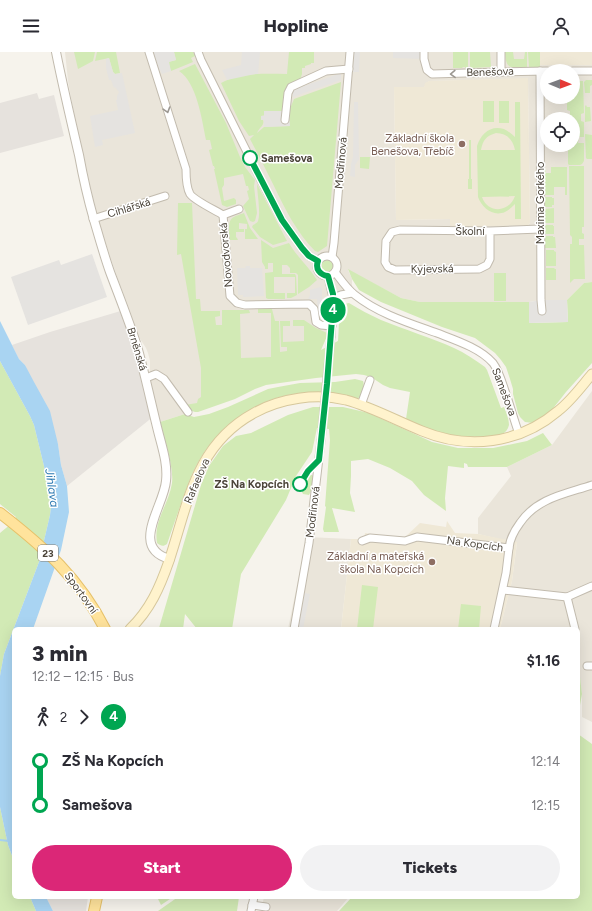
<!DOCTYPE html>
<meta charset="utf-8">
<style>
body{margin:0;font-family:Figtree,sans-serif;background:#f2f2f3;color:#2b2b33;height:100vh;display:flex;flex-direction:column;font-size:15px;white-space:nowrap}
*{box-sizing:border-box;margin:0}
p{font-size:13px;color:#7c7c81}
.icon{flex:none;width:22px;height:22px;fill:none;stroke:currentColor;stroke-width:2;stroke-linecap:round;stroke-linejoin:round}
.map{position:relative;flex:1;overflow:hidden}
.panel{position:absolute;left:12px;top:575px;width:568px;height:272px;display:flex;flex-direction:column;background:#fff;border-radius:6px;box-shadow:0 4px 16px #0002}
.panel>*{flex:none}
.badge{padding:0 8px;border-radius:13px;font-size:14px;line-height:26px}
.needle{width:26px;rotate:91deg}
.controls{position:absolute;left:540px;top:12px;display:grid;gap:8px}
.controls a{display:grid;place-items:center;width:40px;height:40px;border-radius:50%;background:#fff;box-shadow:0 4px 16px #0002;font-size:20px}
.map>.badge{position:absolute;translate:-50% -50%;box-shadow:0 0 0 2px #fff}
.legs{display:flex;align-items:center;gap:6px;height:44px;padding:0 20px;font-size:13px}
.legs p{margin-inline-start:auto}
.summary{display:flex;align-items:center;justify-content:space-between;height:68px;padding:0 20px}
h1{font-size:22px;font-weight:800;line-height:30px}
.primary-button{display:flex;gap:8px;margin-top:auto;padding:8px 20px}
.primary-button a{flex:1;height:46px;border-radius:24px;background:#db2777;color:#fff;font-size:16px;font-weight:800;line-height:46px;text-align:center}
.primary-button a+a{background:#f2f2f3;color:#2b2b33}
ul{padding:0 20px;list-style:none}
li{display:flex;align-items:center;gap:14px;height:44px;font-size:15px}
li i{display:grid;place-items:center;width:6px;height:100%;margin:0 5px;background:currentColor}
li i::after{content:'';width:10px;height:10px;margin:-5px;border:3px solid;border-radius:50%;background:#fff}
li p{margin-inline-start:auto}
li:first-child i{background:linear-gradient(#0000 50%,currentColor 0)}
li:last-child i{background:linear-gradient(currentColor 50%,#0000 0)}
header{display:flex;justify-content:space-between;align-items:center;height:52px;padding:0 20px;background:#fff;font-size:18px;font-weight:800}
.map>svg:first-child{display:block}
</style>
<header><svg class="icon" aria-label="menu" viewBox="0 0 24 24"><path d="M4 6h16M4 12h16M4 18h16"/></svg>Hopline<svg class="icon" aria-label="person" viewBox="0 0 24 24"><circle cx="12" cy="8" r="4"/><path d="M4 21q1-7 8-7t8 7"/></svg></header>
<div class="map">
<svg width="592" height="859" viewBox="0 0 592 859">
<rect width="100%" height="100%" fill="#f6f3ec"/>
<g fill="#eae5da" fill-rule="evenodd">
<path d="M65,0h475l1,13h51v217l-8,1 -17,17h-26l-12,2h-109l-19,-4 -53,-28 4,9v14l-19,5 -2,38h-4l-7,15 -122,52 -13,11 -25,8 -10,-39v-22l-2,-8 -2,-5 -9,-14 -43,-124 -13,-57 -13,-72zM547,19h26v26h-26zM528,27l2,144 -2,2 -78,-6 -54,1 -2,-133h30l5,-6zM547,67h26v26h-26z"/>
<polygon points="592,339 592,670 582,665 582,642 578,608 578,577 500,577 512,529 517,491 478,482 478,466 511,424 507,415 552,393"/>
<polygon points="307,485 351,487 341,577 288,577"/>
<polygon points="264,845 349,845 337,859 261,859"/>
</g>
<g fill="#e6e2dd">
<polygon points="37,41 39,47 54,43 64,84 0,101 0,51"/>
<polygon points="124,258 154,364 67,434 61,413 58,392 25,313 19,307 12,293 50,280"/>
<polygon points="46,845 88,845 86,859 53,859"/>
</g>
<g fill="#efe8d6">
<rect x="540" y="0" width="52" height="13"/>
<polygon points="528,26 530,171 528,173 453,175 450,173 450,167 396,168 394,35 424,35 425,31 429,29"/>
<polygon points="447,469 455,481 478,482 517,490 512,529 500,577 341,577 351,487 364,487 365,481 403,487 420,471 446,475"/>
</g>
<g fill="#d2eab5" fill-rule="evenodd">
<polygon points="74,0 95,0 93,9 78,17"/>
<polygon points="97,0 116,0 120,21 115,22 113,20 109,6 95,9"/>
<polygon points="174,0 193,0 195,4 191,6 193,10 171,19 168,10 176,8"/>
<path d="M289,0h25v11h-3v1l-6,2v2h-3v6l-2,6 -8,4 -7,27 -24,5c6,9 -1,10 -4,17l7,-6 25,-1v-15l5,-12 47,-17 -14,164 -9,6 -3,-1c-18,-18 -30,-42 -41,-65 -8,-16 -16,-32 -24,-47l4,-4 -5,1 -10,-15 -18,-38c20,-11 44,-9 66,-9z"/>
<polygon points="453,0 468,0 468,15 465,16 465,15 463,15 462,16 453,16"/>
<polygon points="470,0 490,0 491,15 489,15 471,16 470,14"/>
<path d="M505,0h8l1,7h10l1,-7h2v15c-16,0 -21,4 -22,-15z"/>
<polygon points="528,0 540,0 540,15 529,15"/>
<path d="M195,12l31,59 14,34 5,10 10,13 -1,6 3,27 -2,8 -2,1 -3,-1 -7,-15 6,-7 -2,-8 2,-1 -1,-4h-2l-3,-12 -19,4v7l-2,3 2,13 10,-3 2,2v4l-9,3 -5,-2 -8,-36h1l-1,-3h-1l-4,-16 3,-1 -2,-9h-4c-4,-20 -9,-57 -27,-69z"/>
<polygon points="586,28 592,28 592,33 590,34 590,41 585,41 584,30"/>
<polygon points="573,29 583,29 584,61 581,62 581,69 584,70 584,85 579,85 578,91 584,91 584,109 582,112 580,113 569,113 568,112 568,93 573,93 573,67 570,67 570,59 567,58 567,45 573,45"/>
<rect x="483" y="49" width="11" height="21"/>
<rect x="499" y="49" width="10" height="22"/>
<path d="M515,50h5l1,117h-6v-15c-3,3 -6,6 -10,8 -12,5 -23,-4 -27,-15l-1,-51c4,-12 13,-21 27,-17 4,2 8,5 11,8zM496,81c10,0 17,6 19,17h-34c2,-10 5,-14 15,-17zM515,144c-6,17 -27,18 -33,1z"/>
<polygon points="586,53 587,55 590,55 591,69 585,70 585,54"/>
<polygon points="585,82 592,83 592,107 587,107 586,106"/>
<polygon points="469,88 471,88 471,127 472,127 472,137 468,137 468,127 469,127"/>
<polygon points="360,105 370,105 369,117 360,116"/>
<polygon points="569,114 584,114 584,175 582,175 582,181 584,182 584,187 579,187 579,193 584,193 585,227 574,227 570,231 570,192 572,192 572,185 570,183"/>
<polygon points="544,115 545,115 546,121 551,121 551,115 567,115 567,143 565,143 565,135 554,135 554,143 545,143"/>
<path d="M257,132l30,57 -14,4 -13,-8 -8,-10 1,-2c2,-1 4,-2 5,-4 3,-8 -1,-29 -1,-37z"/>
<polygon points="545,145 552,145 552,146 554,146 554,153 552,153 552,155 545,155"/>
<path d="M178,151h14l4,96h4l1,12h19v5l-5,1 1,8h6v-15h27l1,3 -10,1 1,44 30,-1v-44h-13v-4h14l3,12h4l1,31 7,-1v-4h-6l-1,-26h10v5h-7v16l21,-1v-15h-11v-6h11l12,8 11,5v3l-6,14 17,-9 2,-36 9,-2c10,6 21,12 32,17 24,10 49,17 73,28 11,5 21,12 31,19l2,3 14,38 3,-1c2,5 5,12 5,18 -2,10 -12,11 -20,11 -32,3 -54,-3 -83,-17l4,-27 -20,-4 -7,-3 -12,-8 -7,-2 -8,-1 -40,4 -36,5 -14,2 -11,4 -20,10 -37,13h-3l-6,-2 -4,-5 12,-2 1,-4 3,-2v-29l-20,-114 -4,1z"/>
<polygon points="554,156 554,171 545,171 545,157"/>
<path d="M244,161l6,15 8,11h-13v-10h2v-5l-8,-1v6h5v3h-8v5l1,1 1,2h-8c-1,-4 -1,-7 -1,-11 0,-12 4,-12 15,-16z"/>
<polygon points="545,173 553,173 553,174 554,174 554,182 545,182"/>
<polygon points="545,184 553,184 553,185 555,185 556,196 545,196"/>
<path d="M261,188l12,8 16,-5c8,14 20,24 28,37l-8,7 -11,7v-19l-2,-2h-6v-5l-3,-3h-5v9h13l1,2 1,19 -6,3h-4v-5h8v-16h-21v16h11v6h-17l-2,-1 -1,-25 8,-1v-9h-5v6h-3v-2l-3,-5z"/>
<polygon points="546,198 554,198 554,199 556,200 556,214 546,214"/>
<circle cx="327" cy="214" r="6"/>
<polygon points="546,216 554,216 555,217 556,217 556,228 546,228"/>
<polygon points="348,217 401,246 420,250 529,250 529,271 568,270 567,248 584,231 592,230 592,311 566,340 551,359 543,366 533,371 525,370 520,365 518,361 513,342 513,337 510,327 506,315 501,308 495,301 475,286 442,275 381,250 359,238 352,227"/>
<rect x="494" y="221" width="12" height="28"/>
<polygon points="0,309 30,364 34,373 44,414 51,455 50,463 39,510 4,602 0,624 0,481 12,471 16,465 0,452"/>
<path d="M355,327l8,2c2,5 -1,11 -2,16l-3,1c-15,0 -30,-6 -45,-6 -11,1 -23,2 -33,5 -33,9 -63,33 -80,62 -8,13 -13,28 -18,42 -5,14 -10,29 -15,43 -4,3 -6,2 -10,-1 -4,-22 12,-39 15,-60 2,-17 -8,-44 -12,-61l25,-8 9,3 15,-3 19,-7 40,-18 10,-2 22,-4 35,-1z"/>
<polygon points="313,355 343,355 369,361 432,390 458,396 493,396 527,389 543,381 552,393 507,415 468,415 467,412 464,411 464,416 448,414 445,446 446,459 424,443 412,429 390,416 368,407 351,409 351,424 350,441 355,460 332,456 339,480 324,480 323,477 326,455 325,454 330,388 329,377 317,376 312,400 296,424 286,448 241,522 232,577 197,577 185,562 183,577 161,577 159,576 201,433 209,414 223,394 236,384 251,381 288,363"/>
<polygon points="310,423 312,423 313,424 311,439 309,443 303,442 301,438 302,436"/>
<polygon points="362,533 378,535 373,577 357,577"/>
<polygon points="461,552 481,554 479,577 458,577"/>
<polygon points="578,608 582,642 578,664"/>
<polygon points="578,682 592,692 592,859 339,859 352,845 578,845"/>
<polygon points="0,755 8,793 14,809 14,845 30,845 36,859 0,859"/>
<polygon points="157,845 173,845 161,853"/>
<polygon points="178,845 239,845 237,859 158,859"/>
</g>
<g fill="#e5e3e0">
<polygon points="153,0 174,0 176,8 169,10 171,19 162,22 160,18 159,19"/>
<polygon points="242,0 260,0 258,22 255,22 227,28 222,18 241,13"/>
<polygon points="354,0 360,0 359,20 352,20"/>
<polygon points="393,0 424,0 424,7 393,6"/>
<polygon points="109,6 113,20 115,22 122,21 135,81 102,88 103,93 95,95 90,64 118,58 116,48 117,48 117,44 119,40 115,35 114,36 111,28 109,28 106,16 106,7"/>
<polygon points="341,21 341,28 293,45 293,38"/>
<polygon points="354,50 358,50 359,107 355,113 355,125 350,124 351,112 353,105"/>
<polygon points="264,59 289,59 290,74 264,75 264,68 261,68 261,64 264,64"/>
<polygon points="92,202 107,245 28,273 11,225 59,208 61,213"/>
<polygon points="246,214 250,214 250,216 262,216 264,244 243,245 243,243 238,243 237,216 245,216"/>
<polygon points="320,235 322,237 322,262 318,263 317,247 308,247 310,243 310,238"/>
<polygon points="541,248 567,248 568,270 529,271 529,250"/>
<polygon points="305,541 310,542 303,577 298,577"/>
</g>
<g fill="#a9d4f2">
<polygon points="0,269 19,307 25,313 34,330 50,359 58,392 61,413 67,434 69,460 61,498 33,577 14,577 14,654 12,668 14,707 14,809 8,793 0,755 0,624 4,602 39,510 50,463 51,455 44,414 34,373 30,364 0,309"/>
<polygon points="30,845 46,845 53,859 36,859"/>
</g>
<g fill="none" stroke-linecap="round" stroke-linejoin="round">
<polyline stroke="#a9d4f2" stroke-width="2" points="0,788 9,789"/>
<g stroke="#c2bbae" stroke-width="9">
<g id="minor">
<path d="M149,0l37,117c0,8 0,18 4,25 5,7 25,16 33,21"/>
<polyline points="198,0 201,8 261,128 282,168 302,196 309,204 318,209"/>
<polyline points="424,0 424,7 427,18 432,22 501,20 547,19"/>
<polyline points="501,0 501,20"/>
<polyline points="540,19 541,248 542,259"/>
<polyline points="573,19 592,19"/>
<polyline points="285,68 288,41 291,35 326,19 349,17"/>
<polyline points="223,163 230,244 237,251 245,253 309,252 314,257 316,270 321,273 332,274"/>
<polyline points="223,163 239,157"/>
<polyline points="93,167 165,144"/>
<polyline points="490,179 490,207 487,213 479,217 395,218 388,215 385,210 386,189 392,180 400,178 490,179 540,177"/>
<circle cx="327" cy="214" r="10"/>
<polyline points="332,205 334,191 350,0"/>
<path d="M335,220c6,8 12,17 20,23 24,19 54,28 82,38 18,7 43,15 56,30 6,8 9,19 12,28 5,14 9,29 14,43"/>
<polyline points="328,224 333,246 331,284"/>
<polyline points="333,246 341,243 352,241"/>
<polyline points="146,326 156,322 164,327 188,360"/>
<polyline points="361,353 370,328"/>
<polyline points="362,489 370,486 405,489 417,485 509,496 506,521 494,577"/>
<path d="M509,496c1,-10 5,-17 11,-25 17,-25 45,-29 72,-38"/>
<polyline points="503,538 567,545 592,534"/>
<polyline points="567,545 575,577"/>
<polyline points="294,577 309,491 321,389"/>
<polyline points="587,614 592,614"/>
<polyline points="252,853 266,855"/>
<polyline points="251,859 254,845"/>
</g>
</g>
<g stroke="#c2bbae" stroke-width="10">
<path id="tertiary" d="M56,0c7,35 15,69 23,103 4,22 9,44 15,65 5,17 10,35 16,52 9,24 19,49 27,74 8,28 14,57 21,85 4,16 10,33 8,50 -2,25 -37,67 4,78"/>
</g>
<g stroke="#d6c79b" stroke-width="11">
<path id="secondary" d="M130,577c20,-19 30,-42 39,-68 19,-57 26,-116 85,-148 27,-15 62,-20 92,-13 26,7 51,21 76,31 46,19 97,13 136,-20 13,-10 23,-24 34,-37"/>
</g>
<g stroke="#e6c16a" stroke-width="12">
<g id="primary">
<path d="M0,461c45,35 79,65 105,116"/>
<polyline points="94,859 97,845"/>
</g>
</g>
<use href="#minor" stroke="#fff" stroke-width="7"/>
<use href="#tertiary" stroke="#fff" stroke-width="8"/>
<use href="#secondary" stroke="#fff3cd" stroke-width="9"/>
<use href="#primary" stroke="#ffe39c" stroke-width="10"/>
<g stroke="#c2bbae" stroke-width="9" stroke-linecap="butt">
<polyline id="minor-bridge" points="321,389 331,284"/>
</g>
<use href="#minor-bridge" stroke="#fff" stroke-width="7"/>
</g>
<defs><path id="oneway-chevron" d="M-2-3.5L2.5 0L-2 3.5" fill="none" stroke-width="1.6" stroke-linecap="round" stroke-linejoin="round"/></defs>
<g stroke="#9c9892">
<use href="#oneway-chevron" transform="translate(453 22) rotate(178)"/>
<use href="#oneway-chevron" transform="translate(167 58) rotate(73)"/>
</g>
<g fill="none" stroke-linecap="round" stroke-linejoin="round">
<g stroke="#fff" stroke-width="9">
<path id="line-1" d="M250,106l32,62 20,28 7,8 9,5c-3,8 2,14 10,15l5,18v12l-6,78 -8,76 -11,11 -8,13"/>
</g>
<use href="#line-1" stroke="#00a651" stroke-width="6"/>
</g>
<g fill="#8d6e63" stroke="#fff" stroke-width="1.5">
<circle cx="462" cy="92" r="4"/>
<circle cx="432" cy="510" r="4"/>
</g>
<g fill="#fff" stroke="#00a651" stroke-width="2">
<circle cx="250" cy="106" r="7"/>
<circle cx="300" cy="432" r="7"/>
</g>
<g text-anchor="middle" dominant-baseline="central" stroke-width="3" stroke-linejoin="round" paint-order="stroke">
<rect fill="#fff" stroke="#817c74" stroke-width="1" x="38" y="493" width="20" height="16" rx="3"/>
<g font-size="10" font-weight="bold" fill="#4b4439">
<text x="48" y="501">23</text>
</g>
<g font-size="11" fill="#4b4439" stroke="#fff">
<text transform="translate(490 20) rotate(-2)">Benešova</text>
<text transform="translate(341 111) rotate(-85)">Modřínová</text>
<text transform="translate(540 151) rotate(-90)">Maxima Gorkého</text>
<text transform="translate(129 156) rotate(-17)">Cihlářská</text>
<text x="470" y="179">Školní</text>
<text transform="translate(226 203) rotate(-95)">Novodvorská</text>
<text transform="translate(432 217) rotate(-1)">Kyjevská</text>
<text transform="translate(137 297) rotate(73)">Brněnská</text>
<text transform="translate(504 340) rotate(69)">Samešova</text>
<text transform="translate(197 429) rotate(-67)">Rafaelova</text>
<text transform="translate(313 460) rotate(-83)">Modřínová</text>
<text transform="translate(475 492) rotate(8)">Na Kopcích</text>
<text transform="translate(81 541) rotate(54)">Sportovní</text>
</g>
<g font-size="11" fill="#785e54" stroke="#fff" text-anchor="end">
<text x="454" y="86">Základní škola<tspan x="454" dy="13">Benešova, Třebíč</tspan></text>
<text x="424" y="504">Základní a mateřská<tspan x="424" dy="13">škola Na Kopcích</tspan></text>
</g>
<g font-size="11" font-weight="bold" fill="#4b4439" stroke="#fff" text-anchor="start">
<text x="261" y="106">Samešova</text>
<text x="289" y="432" text-anchor="end">ZŠ Na Kopcích</text>
</g>
<g font-size="12" font-style="italic" fill="#2e7ab2" stroke="#fff">
<text transform="translate(52 436) rotate(82)">Jihlava</text>
</g>
</g>
</svg>
<div class="controls">
<a><svg class="needle" viewBox="-14 -14 28 28"><path d="M0-13l5 13h-10z" fill="#e53935"/><path d="M0 13l5-13h-10z" fill="#7c7c81"/></svg></a>
<a><svg class="icon" aria-label="locate" viewBox="0 0 24 24"><circle cx="12" cy="12" r="6"/><path d="M12 2v4M12 18v4M2 12h4M18 12h4"/></svg></a>
</div>
<b class="badge" style="left:333px;top:258px;background:#00a651;color:#fff">4</b>
<section class="panel">
<div class="summary"><div><h1>3 min</h1><p>12:12 – 12:15 · Bus</p></div><b>$1.16</b></div>
<div class="legs"><svg class="icon" aria-label="walk" viewBox="0 0 24 24"><circle cx="13" cy="4" r="2"/><path d="M13 8l-2 6 4 7M11 14l-3 7M7 12l3-4h3l4 4"/></svg>2<svg class="icon" aria-label="forward" viewBox="0 0 24 24"><path d="M9 5l7 7-7 7"/></svg><b class="badge" style="background:#00a651;color:#fff">4</b></div>
<ul>
<li><i style="color:#00a651"></i><b>ZŠ Na Kopcích</b><p>12:14</p></li>
<li><i style="color:#00a651"></i><b>Samešova</b><p>12:15</p></li>
</ul>
<div class="primary-button"><a>Start</a><a>Tickets</a></div>
</section>
</div>
